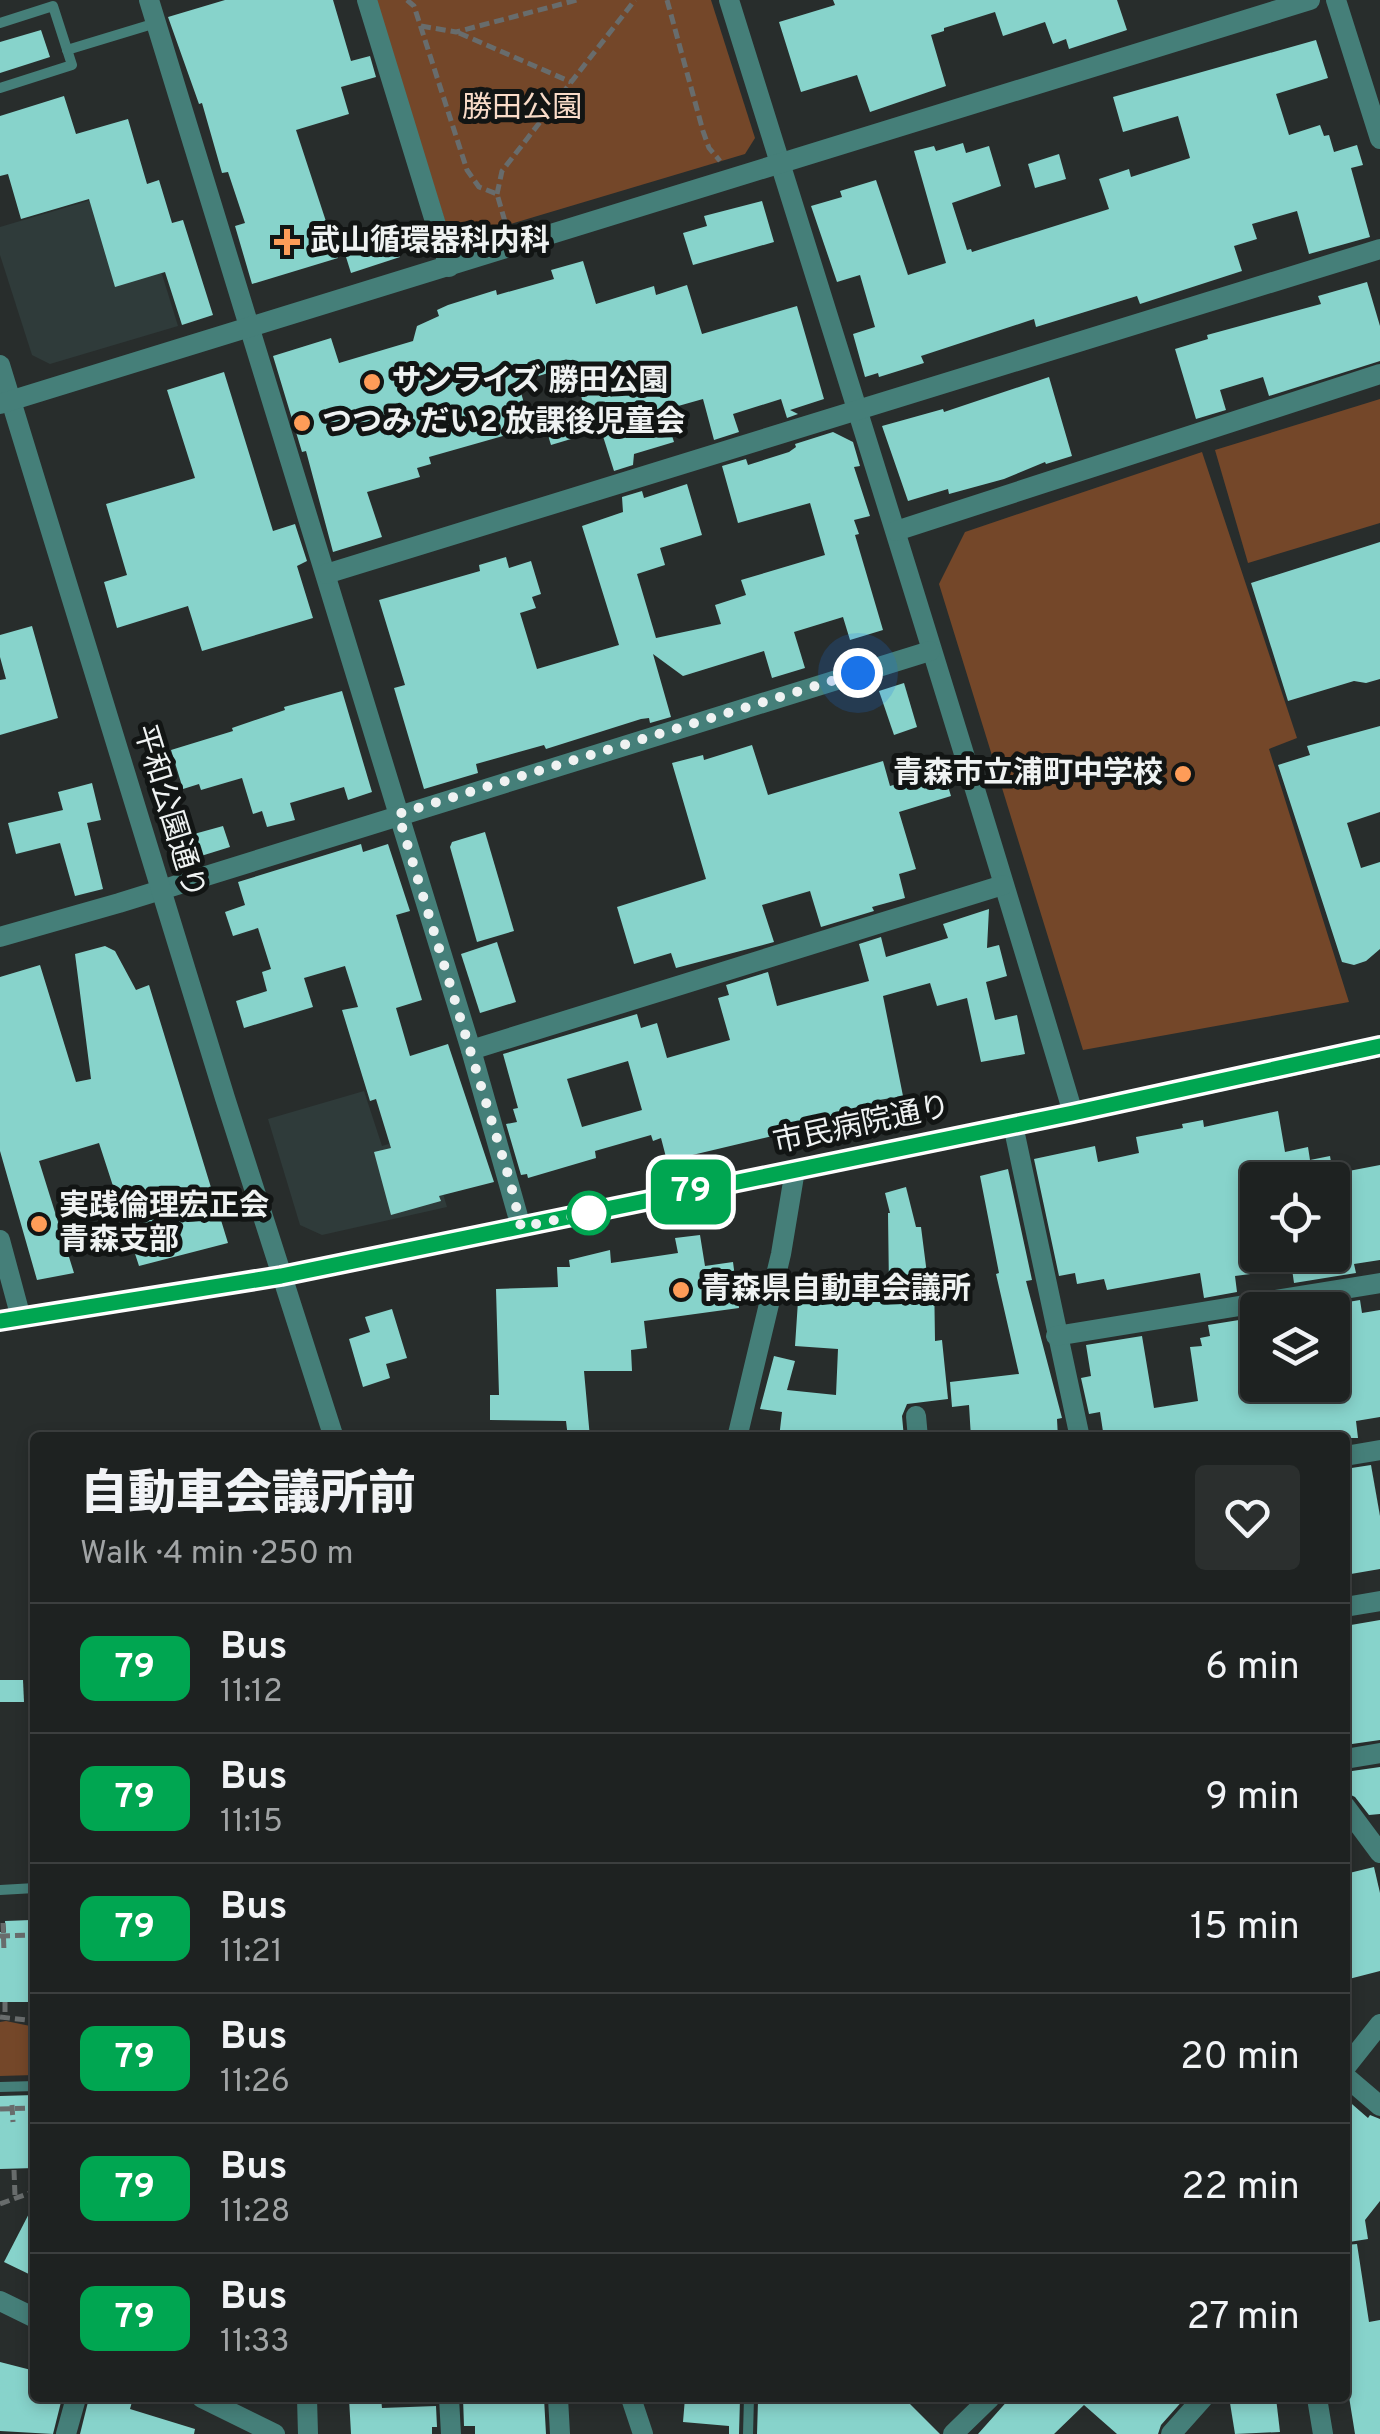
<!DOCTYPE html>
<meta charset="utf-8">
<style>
body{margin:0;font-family:Overpass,"Noto Sans JP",sans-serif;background:#2b2f2e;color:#f1f3f6;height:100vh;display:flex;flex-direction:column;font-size:38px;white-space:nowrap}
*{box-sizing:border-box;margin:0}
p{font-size:32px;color:#a1a4a5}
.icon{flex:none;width:55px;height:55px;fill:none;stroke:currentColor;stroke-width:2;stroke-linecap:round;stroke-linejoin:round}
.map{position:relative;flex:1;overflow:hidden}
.sheet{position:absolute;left:30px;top:1432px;width:1320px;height:970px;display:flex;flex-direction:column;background:#1e2221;border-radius:10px;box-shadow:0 5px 15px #0003,0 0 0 2px #3c3f3f}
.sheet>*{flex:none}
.badge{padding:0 20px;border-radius:15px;font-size:35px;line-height:65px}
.fabs{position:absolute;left:1240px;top:1162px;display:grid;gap:20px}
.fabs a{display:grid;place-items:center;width:110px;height:110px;border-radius:10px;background:#1e2221;box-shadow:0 5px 15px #0003,0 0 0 2px #3c3f3f;font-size:50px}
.you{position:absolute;width:50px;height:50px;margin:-25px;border:8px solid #fff;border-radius:50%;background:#1a73e8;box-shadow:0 0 0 15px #1a73e833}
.map>.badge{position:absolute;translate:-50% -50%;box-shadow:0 0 0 5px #fff}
.round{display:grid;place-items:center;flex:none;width:105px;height:105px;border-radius:10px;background:#2b2f2e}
.summary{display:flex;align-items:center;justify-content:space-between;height:170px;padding:0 50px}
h1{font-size:48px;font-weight:800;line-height:75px}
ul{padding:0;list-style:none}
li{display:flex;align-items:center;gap:30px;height:130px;padding:0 50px;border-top:2px solid #3c3f3f}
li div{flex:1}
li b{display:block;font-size:38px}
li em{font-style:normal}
li .badge{min-width:110px;font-weight:700;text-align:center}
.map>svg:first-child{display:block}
</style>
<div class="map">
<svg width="1380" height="2434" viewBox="0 0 1380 2434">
<rect width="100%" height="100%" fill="#282d2c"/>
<g fill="#2f3b3a">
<polygon points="135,187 178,326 50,364 32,355 0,255 0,227"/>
<polygon points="364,1091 382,1146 425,1133 447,1207 322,1235 300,1225 268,1119"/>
</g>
<g fill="#744729">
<polygon points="375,0 711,0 755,138 745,154 460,239 449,234"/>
<polygon points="1380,399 1380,523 1248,563 1215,450"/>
<polygon points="1202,452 1297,738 1269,749 1349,1002 1083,1050 939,584 965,532"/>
<polygon points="6,2021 35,2027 35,2075 0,2076 0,2022"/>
</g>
<g fill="#87d3cb" fill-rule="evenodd">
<polygon points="225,0 333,0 351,61 370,56 376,77 341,87 349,114 296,130 338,258 252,284 235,226 245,223 228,172 222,173 202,103 199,104 168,17"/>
<polygon points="833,0 1117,0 1127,30 1069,49 1066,39 1053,44 1045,22 1003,36 995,12 944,28 944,31 931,35 946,86 870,112 857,75 801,92 779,22 835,5"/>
<polygon points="41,30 50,57 0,73 0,42"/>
<polygon points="1316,40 1328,78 1276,94 1289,135 1320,125 1324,136 1329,135 1334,152 1357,145 1363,165 1351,168 1370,237 1309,254 1297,211 1252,224 1257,239 1234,246 1242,271 1140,304 1137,296 1036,327 1034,319 921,356 924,363 879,377 878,373 865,377 853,334 875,327 860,275 837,282 811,206 842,197 840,191 876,180 908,275 946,263 914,151 934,146 936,151 963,143 966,153 989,146 1001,186 952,203 967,250 971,249 972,252 1109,209 1099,179 1129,169 1131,177 1190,158 1178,116 1123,132 1113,97"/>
<polygon points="64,96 76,134 128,119 147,184 159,180 172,223 183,220 213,315 182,325 165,272 115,287 89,199 21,219 8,174 0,176 0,116"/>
<polygon points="1059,154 1066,179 1035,188 1028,164"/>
<polygon points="762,201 774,242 693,265 683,233 707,226 704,216"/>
<polygon points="388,222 400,257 351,273 340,238"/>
<polygon points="583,261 596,304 654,286 656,295 687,285 702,334 797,306 824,399 790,410 798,414 787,418 781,399 733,414 739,432 714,440 703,399 664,410 674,442 634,454 633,465 614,471 601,430 551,445 543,419 584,406 572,366 518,382 531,428 429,457 431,464 417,468 420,477 367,492 382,537 333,552 306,451 302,452 273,356 331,338 339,363 413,341 417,326 439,316 437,310 448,305 496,290 497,295 554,279 551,270"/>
<polygon points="1367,282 1380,326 1380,361 1269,396 1263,377 1220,390 1226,410 1196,419 1175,349 1208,339 1207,335 1321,304 1318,296"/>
<polygon points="224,372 273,531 295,524 307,561 297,566 313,618 202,651 188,606 117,628 104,582 127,575 106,504 195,478 167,390"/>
<polygon points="1049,377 1072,456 1046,464 1045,462 1004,479 949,494 948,489 908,501 882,426 943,409 944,412"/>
<polygon points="833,432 853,442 860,466 854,467 870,516 854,520 859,534 855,535 883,630 850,640 843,617 794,632 805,668 772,678 764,651 683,676 653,654 671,717 650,723 649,718 641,719 546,749 544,745 476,764 478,773 424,789 394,688 405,685 379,600 480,571 479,565 506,557 509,568 531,561 541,594 532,597 536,608 520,613 537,669 619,645 582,526 623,512 622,497 642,491 644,498 687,484 702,535 660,548 665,565 637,574 656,638 721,624 715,605 746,595 741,580 825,555 810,503 738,523 722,466 746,459 748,465 789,452 796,447 795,444"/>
<polygon points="1380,542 1380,679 1366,683 1354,681 1288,701 1251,583"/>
<polygon points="32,626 58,718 0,735 0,680 6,679 0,657 0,635"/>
<polygon points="904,683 917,727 894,735 879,691"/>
<polygon points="342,691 372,792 348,800 344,787 290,803 295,820 267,827 262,811 253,814 242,778 201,790 199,784 183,789 171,750 233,731 232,728 285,710 284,707"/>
<polygon points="1380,726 1380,812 1347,823 1361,868 1380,862 1380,949 1366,961 1354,965 1342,962 1278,765 1310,755 1307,746"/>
<polygon points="752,745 768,795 883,761 890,786 943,770 951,796 899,812 916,869 899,874 905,898 872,907 874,911 821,927 810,891 762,905 774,942 676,968 671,953 634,964 617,907 706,879 672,763 703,755 704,760"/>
<polygon points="92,783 101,820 87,823 103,889 75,896 60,843 16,854 8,823 63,810 58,792"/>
<polygon points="223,826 230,847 201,856 194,834"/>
<polygon points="485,832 514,931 477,942 450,847 452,842"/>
<polygon points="361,844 363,852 388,844 410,911 396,915 422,1000 396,1008 410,1056 448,1044 494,1182 439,1196 441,1201 391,1215 374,1152 391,1148 376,1099 370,1101 342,1010 358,1007 345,966 304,978 313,1007 244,1028 236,1001 267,991 262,972 271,969 258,928 233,936 225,912 245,905 238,882"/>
<path d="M989,909l-2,39 12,-3 8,31 -21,6 9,38 22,-5 8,39 -44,8 -14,-64 -30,8 -7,-23 -47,13 20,100 -24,4 1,7 -32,6 2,9 -30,7 -1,-4 -152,36 -6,-23 -8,3 -2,-6 -56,16 1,7 -68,20 -1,-4 -6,1 -15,-51 11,-2 -4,-13 5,-1 -15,-54 134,-40 4,14 16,-5 10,35 63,-18 -12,-42 11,-3 -3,-10 42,-13 9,34 92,-25 -10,-37 22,-7 5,20 62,-19 -5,-14zM628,1061l14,49 -60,17 -15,-48z"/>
<polygon points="497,942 516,1002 480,1013 461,954"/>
<polygon points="105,946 115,951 136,990 149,985 228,1243 139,1266 99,1143 39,1161 74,1273 37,1280 0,1151 0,977 40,965 76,1082 91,1079 75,954"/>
<polygon points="1278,1111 1285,1152 1308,1147 1310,1160 1330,1156 1333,1174 1380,1165 1380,1260 1354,1264 1356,1273 1294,1283 1290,1255 1332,1255 1332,1180 1258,1180 1258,1273 1235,1276 1237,1292 1204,1298 1200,1273 1107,1290 1104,1279 1077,1284 1075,1273 1059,1276 1034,1159 1095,1146 1098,1162 1139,1153 1136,1137 1183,1128 1182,1124 1203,1120 1204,1127"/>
<polygon points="1008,1169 1032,1280 1026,1281 1062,1418 1057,1419 1058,1438 971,1438 969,1405 952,1407 950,1382 1019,1374 996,1274 999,1273 980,1176"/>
<polygon points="906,1187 916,1227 921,1227 927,1274 934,1274 935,1341 942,1340 948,1399 907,1404 902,1416 904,1438 779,1438 782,1412 760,1409 774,1356 795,1361 787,1390 836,1395 838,1349 795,1346 798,1301 847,1304 847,1288 889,1288 888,1213 890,1213 885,1193"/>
<polygon points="700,1235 705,1266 733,1262 739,1308 644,1321 647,1348 631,1350 632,1371 584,1371 590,1438 568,1438 566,1421 490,1420 490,1395 499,1395 496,1289 558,1287 557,1267 570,1267 569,1260 610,1250 611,1263 678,1253 675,1238"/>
<polygon points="1360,1300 1362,1313 1380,1310 1380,1417 1356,1421 1358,1438 1276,1438 1275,1430 1235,1438 1104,1438 1100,1412 1089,1414 1081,1378 1091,1376 1086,1345 1142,1336 1154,1408 1198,1401 1190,1347 1202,1346 1200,1338 1210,1336 1208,1325 1239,1320 1243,1338 1253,1336 1258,1385 1261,1385 1262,1390 1292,1385 1332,1385 1332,1310 1300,1310"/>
<polygon points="392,1309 407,1358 386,1364 390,1378 363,1387 349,1339 370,1332 365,1317"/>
<polygon points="1371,1465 1380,1516 1380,1569 1345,1575 1345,1469"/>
<polygon points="1380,1620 1380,1740 1345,1745 1345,1626"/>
<polygon points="0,1680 23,1680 24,1702 0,1702"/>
<polygon points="1380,1767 1380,1814 1369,1815 1355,1797 1345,1792 1345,1772"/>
<polygon points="1374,1867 1380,1893 1380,1971 1345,1980 1345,1874"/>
<polygon points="31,1920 31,1931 35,1931 35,2002 0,2002 0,1932 6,1932 5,1921"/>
<polygon points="35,2095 35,2168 0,2169 0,2096"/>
<polygon points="1345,2098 1368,2118 1370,2115 1380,2119 1380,2201 1365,2220 1368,2239 1349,2242 1346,2245 1357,2244 1369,2322 1380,2320 1380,2434 1355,2434 1345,2372"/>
<polygon points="35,2202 35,2277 4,2262"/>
<polygon points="0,2362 35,2371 35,2398 62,2398 53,2434 0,2431"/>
<polygon points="89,2398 133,2398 130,2409 195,2429 194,2434 80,2434"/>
<polygon points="349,2398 381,2398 382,2408 436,2406 437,2427 432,2427 432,2434 351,2434"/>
<polygon points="463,2398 544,2398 546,2434 475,2434 475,2426 464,2426"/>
<polygon points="685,2398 740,2399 739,2434 729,2434 729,2426 683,2422"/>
<polygon points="806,2398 904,2398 940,2434 757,2434 758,2401 801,2403"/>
<polygon points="1010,2398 1185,2398 1161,2425 1158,2434 1117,2434 1084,2405 1054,2434 978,2434"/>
<polygon points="1276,2398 1280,2432 1235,2434 1230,2403"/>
</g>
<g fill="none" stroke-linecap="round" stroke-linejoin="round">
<g stroke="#686c6c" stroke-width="5" stroke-dasharray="10 5" stroke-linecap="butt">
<polyline points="407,0 414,6 467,170 479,187 497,194 506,225"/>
<polyline points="667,0 703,131 709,148 720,161"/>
<polyline points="421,26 456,32 577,0"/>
<polyline points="459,33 571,82"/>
<polyline points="497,194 502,171 635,0"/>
<polyline points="3,1923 4,1952"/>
<polyline points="0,1936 35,1935"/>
<polyline points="5,2002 5,2017"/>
<polyline points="0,2017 35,2021"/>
<polyline points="12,2105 13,2122"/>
<polyline points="0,2109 35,2108"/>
<polyline points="14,2170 15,2196"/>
<polyline points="0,2204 35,2191"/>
</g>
<g stroke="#457f79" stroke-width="10">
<polyline points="0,23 53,6 72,65 0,88"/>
<polyline points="67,50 156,23"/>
<polyline points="0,1890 35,1888"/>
<polyline points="0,2087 35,2086"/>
<polyline points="748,2434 749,2398"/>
</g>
<g stroke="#457f79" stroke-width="20">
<polyline points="149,0 471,1050 521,1227"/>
<polyline points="367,0 449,267"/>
<path d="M729,0c116,371 233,741 344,1113"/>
<polyline points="896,531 1380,374"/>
<polyline points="326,574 1380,249"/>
<polyline points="0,937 119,903 930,651"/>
<polyline points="471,1050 1003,885"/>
<polyline points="1013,1125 1080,1438"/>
<polyline points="0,1240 21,1318"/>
<polyline points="1056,1336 1380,1283"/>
<polyline points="916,1416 918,1438"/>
<polyline points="737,1438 781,1254 795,1170"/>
<polyline points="1345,1456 1380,1450"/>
<polyline points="1345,1607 1380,1601"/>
<polyline points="1345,1759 1380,1753"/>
<polyline points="1345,1806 1380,1853"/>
<polyline points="1345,2068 1380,2024"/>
<polyline points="1345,2076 1380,2106"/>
<polyline points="307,2398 308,2434"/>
<polyline points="449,2398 451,2434"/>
<polyline points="558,2398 560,2434"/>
<polyline points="1317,2398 1323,2434"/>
<polyline points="66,2434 76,2398"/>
<polyline points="953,2434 990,2398"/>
<polyline points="1171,2434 1203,2398"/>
</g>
<g stroke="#457f79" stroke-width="20">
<polyline points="1336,0 1380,139"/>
<polyline points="0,365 225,1098 334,1438"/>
<polyline points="0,404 1310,0"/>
<polyline points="0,1321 281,1276 1073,1113 1380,1047"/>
<polyline points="0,2301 35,2318"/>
<polyline points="202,2398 275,2434"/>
<polyline points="631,2398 643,2434"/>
</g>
</g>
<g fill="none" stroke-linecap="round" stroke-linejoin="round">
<g stroke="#fff" stroke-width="22">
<polyline id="line" points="0,1321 281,1276 1073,1113 1380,1046"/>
</g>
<use href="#line" stroke="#00a651" stroke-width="15"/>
<polyline stroke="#eff2f2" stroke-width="10" stroke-dasharray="0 18" points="589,1213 521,1227 510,1181 398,814 858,673"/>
</g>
<g fill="#fe9c58" stroke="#121514" stroke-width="4">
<path d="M282 227h10v10h10v10h-10v10h-10v-10h-10v-10h10z"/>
<circle cx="372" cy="382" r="10"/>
<circle cx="302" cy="423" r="10"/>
<circle cx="1183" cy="774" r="10"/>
<circle cx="39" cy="1224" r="10"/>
<circle cx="681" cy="1290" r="10"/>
</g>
<circle fill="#fff" stroke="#00a651" stroke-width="5" cx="589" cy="1213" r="20"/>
<g text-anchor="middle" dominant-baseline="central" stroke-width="10" stroke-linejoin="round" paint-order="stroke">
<g font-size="30" fill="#f9dbc8" stroke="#121514">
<text x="522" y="109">勝田公園</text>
</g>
<g font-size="30" font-weight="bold" fill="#eff2f2" stroke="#121514" text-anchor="start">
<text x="310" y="242">武山循環器科内科</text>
<text x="392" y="382">サンライズ 勝田公園</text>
<text x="322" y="423">つつみ だい2 放課後児童会</text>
<text x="1163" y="774" text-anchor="end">青森市立浦町中学校</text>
<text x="59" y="1207">実践倫理宏正会<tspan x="59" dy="34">青森支部</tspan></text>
<text x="701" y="1290">青森県自動車会議所</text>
</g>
<g font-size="30" fill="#eff2f2" stroke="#121514">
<text transform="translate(168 812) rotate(73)">平和公園通り</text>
<text transform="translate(862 1126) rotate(-12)">市民病院通り</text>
</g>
</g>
</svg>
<div class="fabs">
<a><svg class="icon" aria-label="locate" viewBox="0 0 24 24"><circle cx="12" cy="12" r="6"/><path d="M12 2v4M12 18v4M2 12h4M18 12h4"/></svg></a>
<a><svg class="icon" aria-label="layers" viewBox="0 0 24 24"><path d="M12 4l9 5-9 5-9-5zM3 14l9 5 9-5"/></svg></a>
</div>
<div class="you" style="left:858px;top:673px"></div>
<b class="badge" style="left:691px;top:1192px;background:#00a651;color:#fff">79</b>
<section class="sheet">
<div class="summary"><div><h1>自動車会議所前</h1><p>Walk · 4 min · 250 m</p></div><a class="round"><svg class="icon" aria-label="heart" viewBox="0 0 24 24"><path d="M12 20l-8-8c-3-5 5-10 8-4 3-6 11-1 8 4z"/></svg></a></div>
<ul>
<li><span class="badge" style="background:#00a651;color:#fff">79</span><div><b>Bus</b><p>11:12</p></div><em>6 min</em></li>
<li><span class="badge" style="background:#00a651;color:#fff">79</span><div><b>Bus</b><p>11:15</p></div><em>9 min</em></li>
<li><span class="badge" style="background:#00a651;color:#fff">79</span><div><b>Bus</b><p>11:21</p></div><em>15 min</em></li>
<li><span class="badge" style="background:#00a651;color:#fff">79</span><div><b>Bus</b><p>11:26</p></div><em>20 min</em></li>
<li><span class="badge" style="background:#00a651;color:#fff">79</span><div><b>Bus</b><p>11:28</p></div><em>22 min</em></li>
<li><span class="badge" style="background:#00a651;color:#fff">79</span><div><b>Bus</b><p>11:33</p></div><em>27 min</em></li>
</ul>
</section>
</div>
